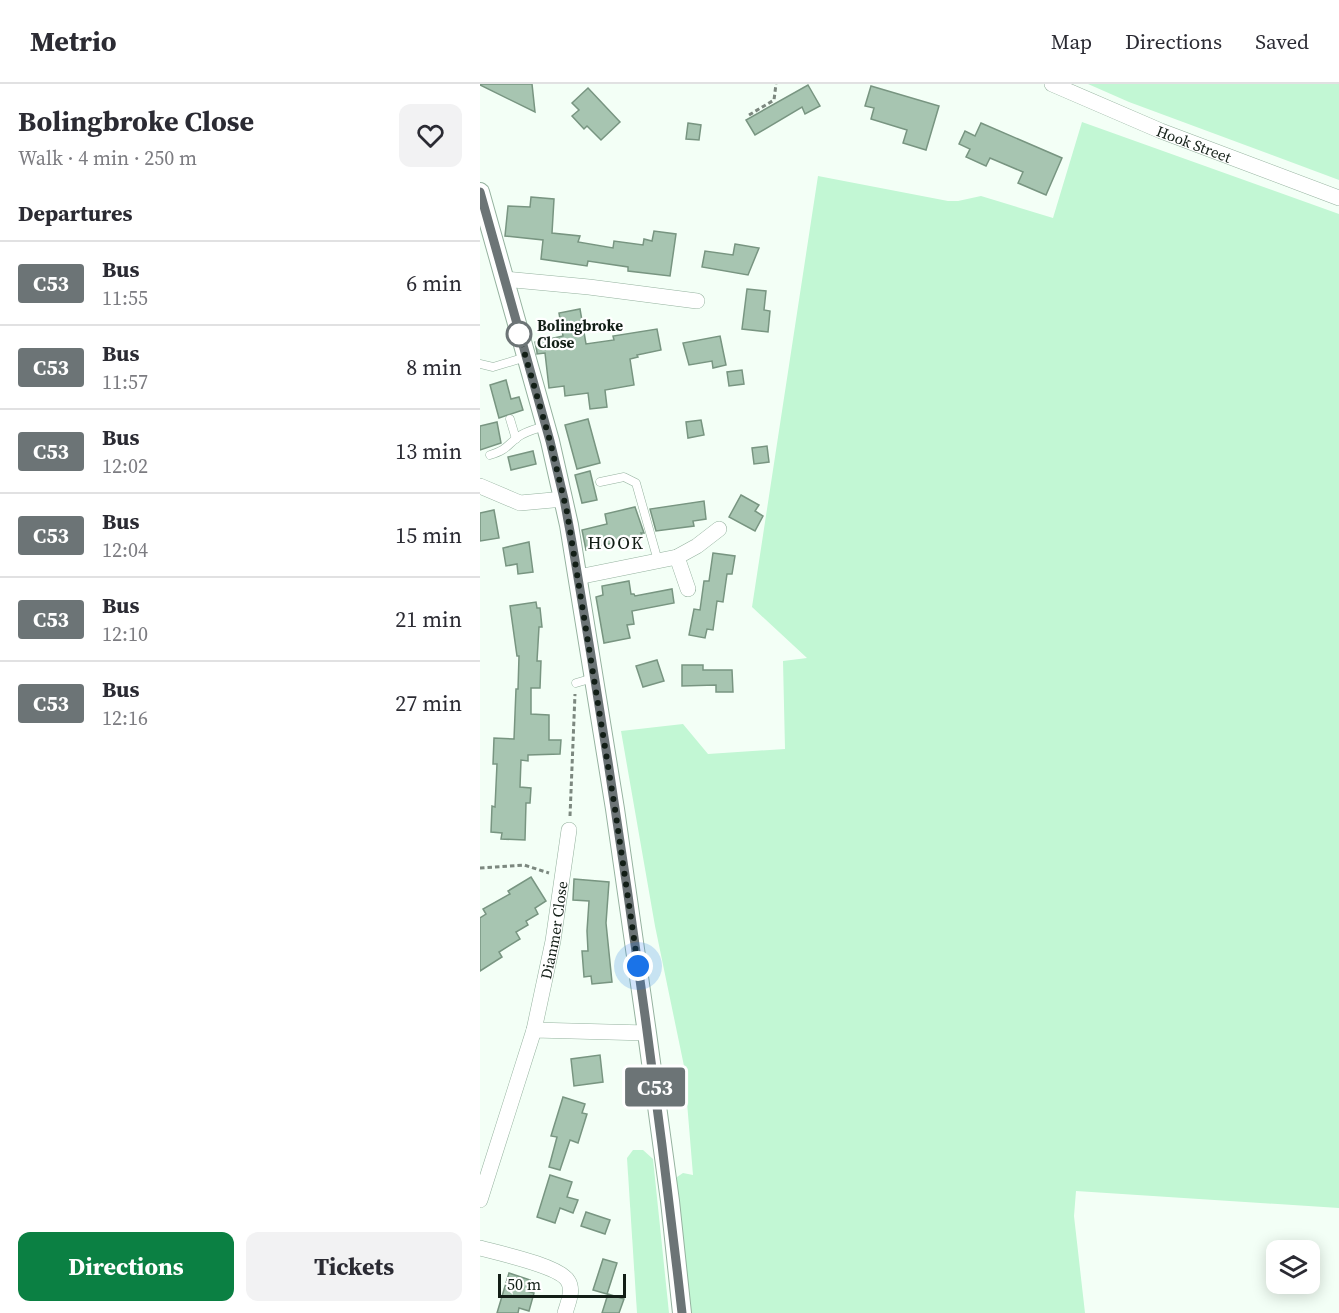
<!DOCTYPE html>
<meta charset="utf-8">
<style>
body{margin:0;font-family:"Source Serif 4",serif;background:#f2f2f3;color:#2b2b33;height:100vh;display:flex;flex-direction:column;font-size:22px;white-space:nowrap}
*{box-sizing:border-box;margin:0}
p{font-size:20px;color:#7c7c81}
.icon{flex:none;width:33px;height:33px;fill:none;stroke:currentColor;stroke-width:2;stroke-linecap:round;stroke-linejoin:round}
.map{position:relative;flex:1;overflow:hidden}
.drawer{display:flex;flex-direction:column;background:#fff;width:480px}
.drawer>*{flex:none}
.badge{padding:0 12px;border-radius:4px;font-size:21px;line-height:39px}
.controls{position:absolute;left:786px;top:1156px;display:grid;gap:12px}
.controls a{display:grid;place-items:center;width:54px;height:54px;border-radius:12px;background:#fff;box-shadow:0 3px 15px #0003;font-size:30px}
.scale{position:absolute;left:18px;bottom:15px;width:128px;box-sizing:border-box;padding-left:6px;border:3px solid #121e16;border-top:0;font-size:16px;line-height:21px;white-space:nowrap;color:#121e16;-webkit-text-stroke:4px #fff;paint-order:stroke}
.you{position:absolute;width:30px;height:30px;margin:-15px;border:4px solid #fff;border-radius:50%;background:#1a73e8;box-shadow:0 0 0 9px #1a73e833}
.map>.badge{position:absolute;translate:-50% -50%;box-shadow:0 0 0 3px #fff}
h2{padding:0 18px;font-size:22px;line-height:54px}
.round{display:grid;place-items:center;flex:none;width:63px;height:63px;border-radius:12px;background:#f2f2f3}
.overview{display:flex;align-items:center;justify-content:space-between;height:102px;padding:0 18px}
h1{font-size:28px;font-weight:700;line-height:45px}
.button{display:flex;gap:12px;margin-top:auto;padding:12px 18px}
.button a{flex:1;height:69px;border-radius:12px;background:#0b8043;color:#fff;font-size:24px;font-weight:700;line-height:69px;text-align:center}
.button a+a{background:#f2f2f3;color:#2b2b33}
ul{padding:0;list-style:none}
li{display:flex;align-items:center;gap:18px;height:84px;padding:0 18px;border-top:2px solid #e1e1e2}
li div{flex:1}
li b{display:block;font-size:22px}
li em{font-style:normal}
li .badge{min-width:66px;font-weight:700;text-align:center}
header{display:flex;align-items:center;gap:36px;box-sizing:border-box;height:84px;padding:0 30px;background:#fff;border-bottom:2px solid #e1e1e2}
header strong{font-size:28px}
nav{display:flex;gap:33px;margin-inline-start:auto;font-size:21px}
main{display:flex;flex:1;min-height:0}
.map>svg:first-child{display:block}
</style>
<header>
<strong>Metrio</strong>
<nav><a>Map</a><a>Directions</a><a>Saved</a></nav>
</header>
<main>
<section class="drawer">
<div class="overview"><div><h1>Bolingbroke Close</h1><p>Walk · 4 min · 250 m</p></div><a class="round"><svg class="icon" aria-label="heart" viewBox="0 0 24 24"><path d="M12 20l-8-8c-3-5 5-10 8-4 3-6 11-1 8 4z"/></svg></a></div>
<h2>Departures</h2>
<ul>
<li><span class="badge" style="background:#6c7476;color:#fff">C53</span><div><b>Bus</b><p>11:55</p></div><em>6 min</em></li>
<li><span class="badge" style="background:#6c7476;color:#fff">C53</span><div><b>Bus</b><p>11:57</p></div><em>8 min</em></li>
<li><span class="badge" style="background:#6c7476;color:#fff">C53</span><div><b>Bus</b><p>12:02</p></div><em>13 min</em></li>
<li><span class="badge" style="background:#6c7476;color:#fff">C53</span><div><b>Bus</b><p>12:04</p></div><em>15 min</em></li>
<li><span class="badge" style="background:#6c7476;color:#fff">C53</span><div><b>Bus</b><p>12:10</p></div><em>21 min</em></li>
<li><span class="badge" style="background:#6c7476;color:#fff">C53</span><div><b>Bus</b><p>12:16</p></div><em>27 min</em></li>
</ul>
<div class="button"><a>Directions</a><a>Tickets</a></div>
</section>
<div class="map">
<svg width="859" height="1229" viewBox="0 0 859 1229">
<rect width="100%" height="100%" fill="#f3fff6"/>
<g fill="#c2f7d4">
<polygon points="608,0 859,0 859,96 649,18"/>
<polygon points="602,38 859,130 859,1124 596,1107 594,1132 605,1229 209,1229 197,1109 197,1093 203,1089 213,1091 204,982 175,842 141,647 203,640 228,670 305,665 303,577 327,574 272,523 338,92 468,117 478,117 501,112 573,134"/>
<polygon points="153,1066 163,1066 173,1075 189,1229 157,1229 147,1074"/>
</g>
<g fill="#a7c5b1" stroke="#789581" stroke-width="1.5">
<polygon points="0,0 52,0 55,28 0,1"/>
<polygon points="328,1 340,22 325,30 322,23 275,51 266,36"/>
<polygon points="391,2 459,22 446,66 423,59 427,46 391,35 394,24 385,22"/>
<polygon points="108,4 140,38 121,56 107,42 104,45 92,32 99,26 92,19"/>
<polygon points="208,39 221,41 219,56 206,55"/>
<polygon points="501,39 582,74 566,111 538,99 543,88 510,74 506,82 486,73 490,65 479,60 485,47 495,52"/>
<polygon points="51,113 74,115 72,149 100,152 98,158 133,164 134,157 163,161 164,155 172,157 174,147 196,150 190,192 148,187 148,183 108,177 107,182 61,175 63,156 25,152 28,122 50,123"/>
<polygon points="255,160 279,164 268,191 222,183 225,167 253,171"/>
<polygon points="267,205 286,207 284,226 290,227 288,248 262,245"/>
<polygon points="100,225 106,260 134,256 133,252 177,245 181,266 157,271 158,273 150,275 154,301 125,306 127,323 110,325 108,309 85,312 84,302 69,304 65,269 57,270 57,268 55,258 83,252 79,229"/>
<polygon points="240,252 246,281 233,284 232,277 209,281 203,259"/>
<polygon points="262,286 264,300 249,302 247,288"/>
<polygon points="26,296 31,315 39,313 43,326 19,334 10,301"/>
<polygon points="108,335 120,379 97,385 85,341"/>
<polygon points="221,336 224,351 208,354 206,338"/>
<polygon points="17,338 21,359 0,366 0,342"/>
<polygon points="287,362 289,378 274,380 272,364"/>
<polygon points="53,367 56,380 31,386 28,373"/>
<polygon points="110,387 117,416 102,419 95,391"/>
<polygon points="261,411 279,421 275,427 283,432 275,447 249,433"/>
<polygon points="224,417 226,435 213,437 214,442 176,447 170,425"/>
<polygon points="155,423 164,449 161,449 162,451 106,466 102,446 127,440 125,430"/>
<polygon points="14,426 19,454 0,457 0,429"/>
<polygon points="49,458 53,488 38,490 37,480 26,482 23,464"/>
<polygon points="233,469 255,472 252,490 247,490 243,518 237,517 233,546 227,545 225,554 209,551 214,525 220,526 224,497 229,497"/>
<polygon points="149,497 151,510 154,510 155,512 192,505 194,519 152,527 154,540 147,541 150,554 124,559 116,513 123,511 122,502"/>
<polygon points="56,518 57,524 60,524 62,543 59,543 57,577 61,577 60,604 51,604 51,630 69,631 69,656 81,656 80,670 48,671 48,677 41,676 40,703 51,704 50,719 46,719 45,756 21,755 22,749 11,748 12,722 15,723 17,680 13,680 14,654 34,655 36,605 38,605 39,572 37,572 30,522"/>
<polygon points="177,576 184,597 163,603 156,582"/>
<polygon points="202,581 223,581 223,586 252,586 253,608 236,608 236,601 202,602"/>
<polygon points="51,793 66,817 55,824 58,830 46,837 48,841 36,848 40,855 19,868 22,873 0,887 0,834 6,830 3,825 30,810 28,807"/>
<polygon points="94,795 129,798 126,839 132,898 112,900 111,892 104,893 102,867 108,867 107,847 109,817 93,816"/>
<polygon points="120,971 123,998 94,1002 91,975"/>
<polygon points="83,1013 105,1020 102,1029 107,1030 98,1059 90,1056 80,1086 69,1083 77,1053 71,1052"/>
<polygon points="70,1091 92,1098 87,1113 98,1116 93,1129 80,1124 75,1139 57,1133"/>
<polygon points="106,1128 130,1136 125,1150 101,1142"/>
<polygon points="123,1175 137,1179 127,1210 113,1206"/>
<polygon points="29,1189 50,1196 46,1207 54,1209 49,1227 39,1224 38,1229 17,1229"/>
<polygon points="128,1210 144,1215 139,1229 122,1229"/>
</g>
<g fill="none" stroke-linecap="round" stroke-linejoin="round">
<g stroke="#95b29f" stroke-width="9">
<g id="service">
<polyline points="0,280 13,283 46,273"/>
<polyline points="30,335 36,355"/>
<path d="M10,371c17,-5 16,-9 28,-18 8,-6 18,-8 27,-11"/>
<polyline points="120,398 144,393 156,399 178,477"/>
<polyline points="96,599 113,594"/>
</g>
</g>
<g stroke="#95b29f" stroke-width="16">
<g id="minor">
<path id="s1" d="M572,0l109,47 178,67"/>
<polyline points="24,195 109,203 217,217"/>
<polyline points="0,402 40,419 84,415"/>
<polyline points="197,473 208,505"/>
<polyline points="98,493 197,473 217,462 239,445"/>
<path id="s2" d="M54,946l19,-89 16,-111"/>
<polyline points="0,1116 54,946 167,949"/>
<path d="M0,1164c18,5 80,18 88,33 6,9 0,22 -3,32"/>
</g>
</g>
<g stroke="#95b29f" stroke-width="20">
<polyline id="tertiary" points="0,108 70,357 89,441 135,725 167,949 190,1117 202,1229"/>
</g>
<g stroke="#7c887f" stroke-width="3" stroke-dasharray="4.5 3" stroke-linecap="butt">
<polyline points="269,31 294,16 296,0"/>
<polyline points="90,732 95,610"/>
<polyline points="0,784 44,781 69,789"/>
</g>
<use href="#service" stroke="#fff" stroke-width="8"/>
<use href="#minor" stroke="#fff" stroke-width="15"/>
<use href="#tertiary" stroke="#fff" stroke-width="18"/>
</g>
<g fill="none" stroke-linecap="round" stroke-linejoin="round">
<g stroke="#fff" stroke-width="14">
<path id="line" d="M0,108l70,249 14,58 8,43c44,256 81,513 110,771"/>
</g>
<use href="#line" stroke="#6c7476" stroke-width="9"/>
<polyline stroke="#121e16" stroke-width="6" stroke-dasharray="0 10.8" points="39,250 70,357 87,428 135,725 158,882"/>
</g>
<circle fill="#fff" stroke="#6c7476" stroke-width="3" cx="39" cy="250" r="12"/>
<g text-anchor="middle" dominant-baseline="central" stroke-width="4.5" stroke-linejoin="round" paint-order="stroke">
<g font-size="15" fill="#121e16" stroke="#fff">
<text stroke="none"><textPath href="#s1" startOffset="154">Hook Street</textPath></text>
<text stroke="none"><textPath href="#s2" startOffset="102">Dianmer Close</textPath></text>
</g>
<g font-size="15" font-weight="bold" fill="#121e16" stroke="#fff" text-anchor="start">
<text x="57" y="241">Bolingbroke<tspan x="57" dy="17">Close</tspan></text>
</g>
<g font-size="18" letter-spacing="1.5" fill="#121e16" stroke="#fff">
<text x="136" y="458">HOOK</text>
</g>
</g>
</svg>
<div class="controls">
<a><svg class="icon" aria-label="layers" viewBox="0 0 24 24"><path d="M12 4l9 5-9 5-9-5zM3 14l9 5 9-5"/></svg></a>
</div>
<div class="scale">50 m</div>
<div class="you" style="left:158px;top:882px"></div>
<b class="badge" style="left:175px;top:1003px;background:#6c7476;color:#fff">C53</b>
</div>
</main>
